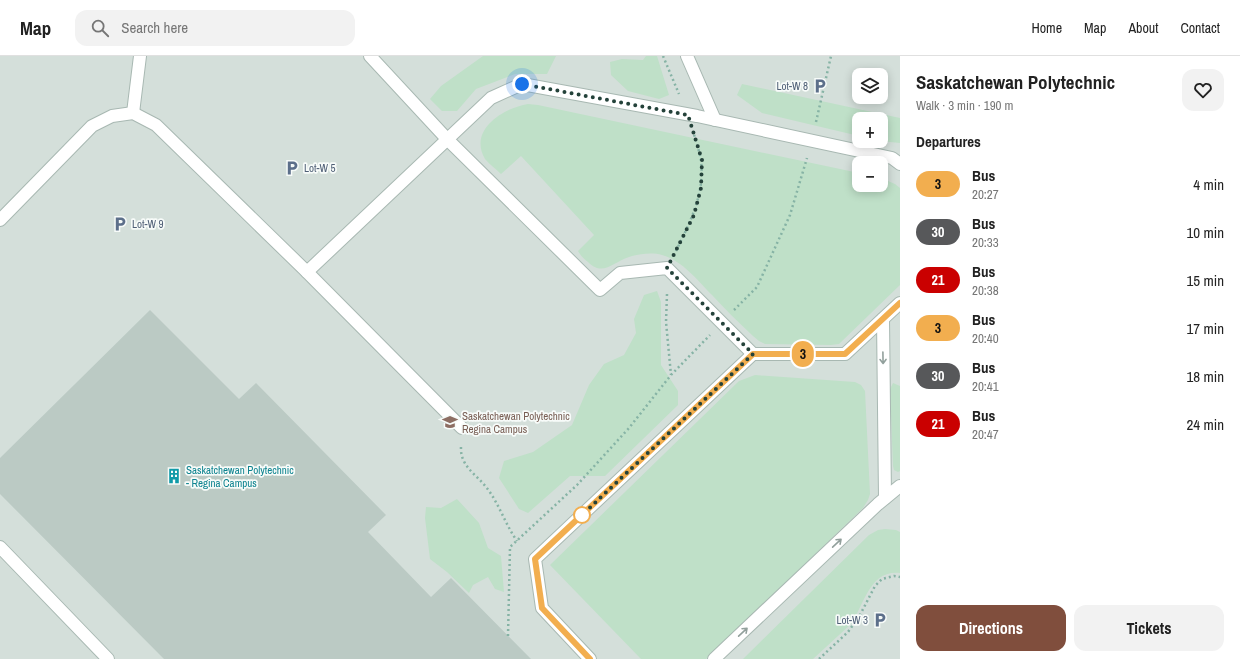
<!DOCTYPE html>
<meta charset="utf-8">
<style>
body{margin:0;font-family:"Archivo Narrow",sans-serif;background:#f2f2f2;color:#222;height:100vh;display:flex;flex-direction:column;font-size:15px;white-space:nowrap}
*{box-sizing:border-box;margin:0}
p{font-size:13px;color:#767676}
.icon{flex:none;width:22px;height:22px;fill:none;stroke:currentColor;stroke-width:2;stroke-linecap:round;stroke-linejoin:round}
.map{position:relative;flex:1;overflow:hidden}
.drawer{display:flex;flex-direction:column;background:#fff;width:340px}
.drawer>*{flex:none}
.badge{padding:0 8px;border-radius:13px;font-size:14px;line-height:26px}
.buttons{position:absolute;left:852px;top:12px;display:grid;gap:8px}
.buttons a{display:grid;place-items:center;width:36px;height:36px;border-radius:8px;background:#fff;box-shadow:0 2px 10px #0003;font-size:20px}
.you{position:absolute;width:20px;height:20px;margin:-10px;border:3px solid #fff;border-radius:50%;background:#1a73e8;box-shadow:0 0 0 6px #1a73e833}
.map>.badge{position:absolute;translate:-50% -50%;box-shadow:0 0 0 2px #fff}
h2{padding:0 16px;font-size:15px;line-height:36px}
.round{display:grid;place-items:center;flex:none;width:42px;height:42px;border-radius:12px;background:#f2f2f2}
.summary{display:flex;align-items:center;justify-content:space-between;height:68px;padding:0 16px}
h1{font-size:19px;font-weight:800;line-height:30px}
.primary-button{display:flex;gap:8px;margin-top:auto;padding:8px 16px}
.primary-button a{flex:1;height:46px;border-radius:12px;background:#804e3d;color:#fff;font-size:16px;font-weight:800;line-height:46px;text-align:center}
.primary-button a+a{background:#f2f2f2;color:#222}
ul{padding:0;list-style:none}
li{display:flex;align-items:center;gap:12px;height:48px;padding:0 16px}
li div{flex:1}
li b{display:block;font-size:15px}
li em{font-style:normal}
li .badge{min-width:44px;font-weight:700;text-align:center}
header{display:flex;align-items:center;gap:24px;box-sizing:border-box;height:56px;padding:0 20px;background:#fff;border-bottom:1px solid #e0e0e0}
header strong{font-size:19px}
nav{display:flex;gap:22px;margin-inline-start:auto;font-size:14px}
.search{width:280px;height:36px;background:#f2f2f2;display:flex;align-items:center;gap:10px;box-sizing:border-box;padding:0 14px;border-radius:12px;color:#767676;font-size:15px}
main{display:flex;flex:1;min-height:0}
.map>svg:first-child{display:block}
</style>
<header>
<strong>Map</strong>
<div class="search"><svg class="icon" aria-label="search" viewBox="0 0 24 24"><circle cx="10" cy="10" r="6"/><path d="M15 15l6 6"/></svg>Search here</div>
<nav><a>Home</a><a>Map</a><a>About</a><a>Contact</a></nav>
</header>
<main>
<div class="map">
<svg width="900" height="603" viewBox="0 0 900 603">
<rect width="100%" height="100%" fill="#e6efeb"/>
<path fill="#d4dfda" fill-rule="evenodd" d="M0,0h900v603h-900zM859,19h22v22h-22zM859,63h22v22h-22zM859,107h22v22h-22z"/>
<g fill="#bfe0c8">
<polygon points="483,0 556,0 547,18 515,18 476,33 457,55 442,55 430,43 441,30"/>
<polygon points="646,0 657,0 669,39 659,43 628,35 611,19 610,6 622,3 643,4"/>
<polygon points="742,28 900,62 900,87 880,85 881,63 859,63 859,80 762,57 737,39"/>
<path d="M528,48l10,1 321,68v12h22v-7l14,6 5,4v97l-61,59 -8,1 -66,-1 -6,-3 -6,-5c-14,-13 -28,-27 -41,-41 -15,-15 -29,-34 -50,-40 -10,-3 -24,-1 -33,2 -16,5 -26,20 -41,5 -4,-3 -8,-7 -10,-11l16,-16 -73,-79 -20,18c-5,-5 -12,-10 -16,-15 -17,-29 18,-51 43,-55z"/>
<polygon points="657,235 661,246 661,309 678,335 678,349 605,420 570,420 528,457 519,453 499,422 504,405 533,396 572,369 589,329 604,308 624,299 636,277 634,263 644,239"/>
<polygon points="755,319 855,326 861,329 865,335 870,438 868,444 863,452 706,603 641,603 550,509 739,325"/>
<polygon points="893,327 900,330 900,415 898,416 894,414 893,410 890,333"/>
<polygon points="457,443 479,467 488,492 501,500 504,536 495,533 488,521 473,529 469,537 447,516 430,503 425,462 426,451 441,452"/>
<path d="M885,473l11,1 4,2v41c-31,-3 -35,31 -49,51l-38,35h-70l126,-124 9,-5z"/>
</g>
<polygon fill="#bbcac4" points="150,254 239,343 256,327 386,459 368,476 431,541 451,522 531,603 164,603 0,438 0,402"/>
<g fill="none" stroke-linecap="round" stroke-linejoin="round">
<g stroke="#a8b8b2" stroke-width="14">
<g id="minor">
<polyline points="370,0 447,83 600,234 620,217 667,212 753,298"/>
<polyline points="687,0 715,64"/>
<polyline points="133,57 140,0"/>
<polyline points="0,164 92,70 112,60 133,57 156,69 307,216 491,42 522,28 697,60 892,102 900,108"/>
<polyline points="307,216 462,372"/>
<polyline points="883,263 885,442"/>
<polyline points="0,491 108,603"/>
<polyline points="590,603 542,552 535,503 753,298 845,298 900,247"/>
<polyline points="714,603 878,448 900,430"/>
</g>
</g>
<g stroke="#86b3a5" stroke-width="2.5" stroke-dasharray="2 3" stroke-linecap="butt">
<polyline points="663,0 679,38"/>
<polyline points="816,66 831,0"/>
<path d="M676,195c14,-29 29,-57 25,-90 -1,-9 -5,-18 -7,-27"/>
<polyline points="667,238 666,266 671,319"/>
<polyline points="734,254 757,231 790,159 807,102"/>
<path d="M461,391c-1,19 15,27 25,40 13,16 19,37 31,54"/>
<polyline points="508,580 510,491 577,429 629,372 671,319 710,279"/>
<polyline points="819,603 848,576 860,559 875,530 882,523 894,520 900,521"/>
</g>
<use href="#minor" stroke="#fff" stroke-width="12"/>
</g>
<defs><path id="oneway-shaft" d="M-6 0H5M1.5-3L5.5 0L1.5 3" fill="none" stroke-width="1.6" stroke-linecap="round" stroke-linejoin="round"/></defs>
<g stroke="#92a09c">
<use href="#oneway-shaft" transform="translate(883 302) rotate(89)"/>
<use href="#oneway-shaft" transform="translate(837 487) rotate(-43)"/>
<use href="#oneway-shaft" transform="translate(743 576) rotate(-43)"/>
</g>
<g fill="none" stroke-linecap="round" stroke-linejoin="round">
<g stroke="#fff" stroke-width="9">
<polyline id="line" points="590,603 542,552 535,503 753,298 845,298 900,247"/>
</g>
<use href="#line" stroke="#f2ae4f" stroke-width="6"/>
<polyline stroke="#24423a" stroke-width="4" stroke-dasharray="0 7.2" points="522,28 688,59 702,104 701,132 694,159 667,212 753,298 582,459"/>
</g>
<defs>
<g id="parking-bare" transform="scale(1.2)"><path d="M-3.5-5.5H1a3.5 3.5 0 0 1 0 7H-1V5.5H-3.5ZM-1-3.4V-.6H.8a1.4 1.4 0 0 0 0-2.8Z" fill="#5c6f8a" stroke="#f7fbf9" stroke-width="2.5" paint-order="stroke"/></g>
<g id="university-bare" transform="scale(1.2)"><path d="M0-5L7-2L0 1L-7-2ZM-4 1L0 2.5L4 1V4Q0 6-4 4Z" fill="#8d6e63" stroke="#f7fbf9" stroke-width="2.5" paint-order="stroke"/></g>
<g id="building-bare" transform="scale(1.2)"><path d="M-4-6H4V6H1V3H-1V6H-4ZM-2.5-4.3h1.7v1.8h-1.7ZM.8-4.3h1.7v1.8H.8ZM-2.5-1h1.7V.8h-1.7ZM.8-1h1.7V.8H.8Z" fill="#0f9aa8" stroke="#f7fbf9" stroke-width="2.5" paint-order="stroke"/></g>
</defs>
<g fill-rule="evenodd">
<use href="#parking-bare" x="820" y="30"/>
<use href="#parking-bare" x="292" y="112"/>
<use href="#parking-bare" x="120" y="168"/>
<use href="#university-bare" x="450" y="366"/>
<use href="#building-bare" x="174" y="420"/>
<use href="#parking-bare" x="880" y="564"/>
</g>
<circle fill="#fff" stroke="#f2ae4f" stroke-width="2" cx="582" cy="459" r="8"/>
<g text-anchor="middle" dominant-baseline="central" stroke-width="3.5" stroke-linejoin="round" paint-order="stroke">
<g font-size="11" fill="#4e5e75" stroke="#f7fbf9" text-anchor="end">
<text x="808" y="30">Lot-W 8</text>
<text x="304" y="112" text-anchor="start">Lot-W 5</text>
<text x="132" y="168" text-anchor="start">Lot-W 9</text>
<text x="868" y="564">Lot-W 3</text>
</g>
<g font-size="11" fill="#785e54" stroke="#f7fbf9" text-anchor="start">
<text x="462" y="360">Saskatchewan Polytechnic<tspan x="462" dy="13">Regina Campus</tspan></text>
</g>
<g font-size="11" fill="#0d838f" stroke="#f7fbf9" text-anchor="start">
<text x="186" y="414">Saskatchewan Polytechnic<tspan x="186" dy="13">- Regina Campus</tspan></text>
</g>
</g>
</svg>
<div class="buttons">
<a><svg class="icon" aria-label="layers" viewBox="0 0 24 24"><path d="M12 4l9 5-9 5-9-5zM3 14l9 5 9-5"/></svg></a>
<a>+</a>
<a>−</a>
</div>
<div class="you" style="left:522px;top:28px"></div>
<b class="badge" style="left:803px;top:298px;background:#f2ae4f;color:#111">3</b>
</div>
<section class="drawer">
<div class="summary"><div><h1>Saskatchewan Polytechnic</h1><p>Walk · 3 min · 190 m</p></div><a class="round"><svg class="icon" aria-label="heart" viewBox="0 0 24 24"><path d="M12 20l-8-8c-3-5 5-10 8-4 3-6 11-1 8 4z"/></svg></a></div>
<h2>Departures</h2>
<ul>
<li><span class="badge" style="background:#f2ae4f;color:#111">3</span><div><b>Bus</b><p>20:27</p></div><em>4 min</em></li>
<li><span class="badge" style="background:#57585a;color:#fff">30</span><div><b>Bus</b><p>20:33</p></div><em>10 min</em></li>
<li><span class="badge" style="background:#ca0000;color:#fff">21</span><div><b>Bus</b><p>20:38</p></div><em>15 min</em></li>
<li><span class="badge" style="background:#f2ae4f;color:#111">3</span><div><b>Bus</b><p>20:40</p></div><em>17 min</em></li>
<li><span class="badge" style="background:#57585a;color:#fff">30</span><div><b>Bus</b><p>20:41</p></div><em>18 min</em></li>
<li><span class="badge" style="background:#ca0000;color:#fff">21</span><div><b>Bus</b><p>20:47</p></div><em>24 min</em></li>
</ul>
<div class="primary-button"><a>Directions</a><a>Tickets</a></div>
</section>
</main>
